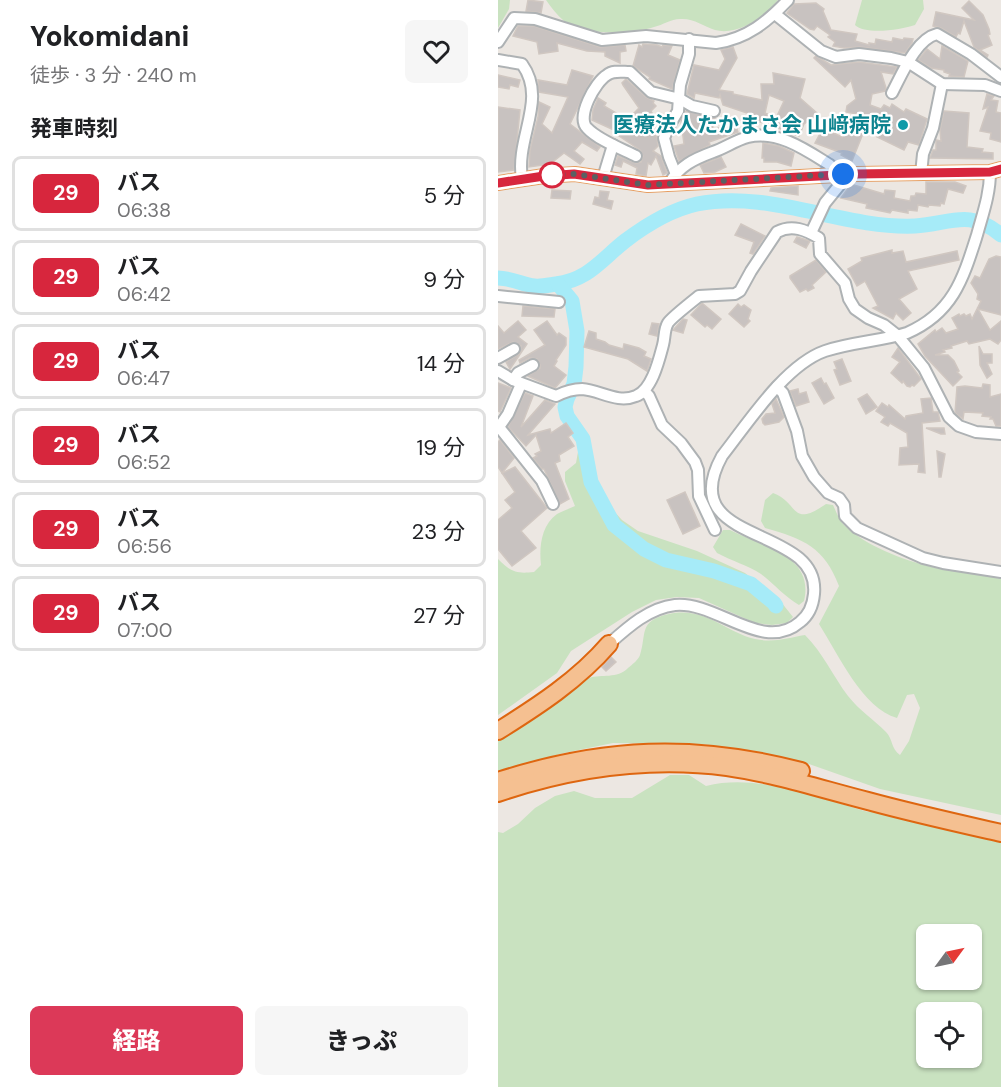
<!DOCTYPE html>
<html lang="ja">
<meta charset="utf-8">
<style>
body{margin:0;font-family:"DM Sans","Noto Sans JP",sans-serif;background:#f6f6f6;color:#202124;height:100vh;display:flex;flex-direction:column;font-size:22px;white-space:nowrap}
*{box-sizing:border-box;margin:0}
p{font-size:20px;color:#757577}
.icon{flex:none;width:33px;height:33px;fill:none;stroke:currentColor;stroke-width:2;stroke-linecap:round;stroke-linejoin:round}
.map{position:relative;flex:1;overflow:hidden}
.drawer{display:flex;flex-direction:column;background:#fff;width:498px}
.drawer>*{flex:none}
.badge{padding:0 12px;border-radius:9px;font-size:21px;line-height:39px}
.needle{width:39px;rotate:57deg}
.buttons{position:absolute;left:418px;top:924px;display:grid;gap:12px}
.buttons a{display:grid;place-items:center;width:66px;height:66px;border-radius:9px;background:#fff;box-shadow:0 2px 4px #0004;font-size:30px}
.you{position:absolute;width:30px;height:30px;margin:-15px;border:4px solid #fff;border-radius:50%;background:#1a73e8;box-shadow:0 0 0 9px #1a73e833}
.map>.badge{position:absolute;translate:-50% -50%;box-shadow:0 0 0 3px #fff}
h2{padding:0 30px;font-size:22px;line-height:54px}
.round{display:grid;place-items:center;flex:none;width:63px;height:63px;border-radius:9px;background:#f6f6f6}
.headline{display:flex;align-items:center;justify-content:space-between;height:102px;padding:0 30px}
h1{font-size:28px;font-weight:800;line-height:45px}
.action{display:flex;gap:12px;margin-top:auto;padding:12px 30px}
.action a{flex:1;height:69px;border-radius:9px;background:#dc3958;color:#fff;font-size:24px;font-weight:800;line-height:69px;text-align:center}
.action a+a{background:#f6f6f6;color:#202124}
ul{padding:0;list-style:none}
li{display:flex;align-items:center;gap:18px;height:75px;margin:0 12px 9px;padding:0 18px;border:3px solid #e0e0e0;border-radius:9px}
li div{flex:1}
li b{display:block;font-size:22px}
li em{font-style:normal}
li .badge{min-width:66px;font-weight:700;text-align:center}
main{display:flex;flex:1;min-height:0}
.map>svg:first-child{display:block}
</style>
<main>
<section class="drawer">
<div class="headline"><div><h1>Yokomidani</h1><p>徒歩 · 3 分 · 240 m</p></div><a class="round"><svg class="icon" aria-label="heart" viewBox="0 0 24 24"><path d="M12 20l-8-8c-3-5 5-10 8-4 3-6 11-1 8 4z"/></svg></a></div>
<h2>発車時刻</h2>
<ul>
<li><span class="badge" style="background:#d7263d;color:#fff">29</span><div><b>バス</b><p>06:38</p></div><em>5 分</em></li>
<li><span class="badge" style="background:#d7263d;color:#fff">29</span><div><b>バス</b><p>06:42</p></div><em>9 分</em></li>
<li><span class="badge" style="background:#d7263d;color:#fff">29</span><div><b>バス</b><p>06:47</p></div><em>14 分</em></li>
<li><span class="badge" style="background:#d7263d;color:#fff">29</span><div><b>バス</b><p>06:52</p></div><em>19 分</em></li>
<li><span class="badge" style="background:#d7263d;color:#fff">29</span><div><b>バス</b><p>06:56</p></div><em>23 分</em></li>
<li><span class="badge" style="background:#d7263d;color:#fff">29</span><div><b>バス</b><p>07:00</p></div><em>27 分</em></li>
</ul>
<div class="action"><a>経路</a><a>きっぷ</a></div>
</section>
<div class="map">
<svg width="503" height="1087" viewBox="0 0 503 1087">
<rect width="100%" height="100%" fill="#ece7e2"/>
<g fill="#c9e2c0" fill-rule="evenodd">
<polygon points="0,0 12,0 11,9 0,28"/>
<path d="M48,0h232c-13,17 -40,36 -63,30 -12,-4 -21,-12 -35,-11 -9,0 -17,6 -26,8 -22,7 -71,9 -90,-6 -7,-6 -13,-14 -18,-21z"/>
<path d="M364,0h61l1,9 -9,16c-14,5 -50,10 -60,0z"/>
<path d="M86,451l6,13 3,17 17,26 12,13 16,11 59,20 48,22 36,29 12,15 -6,6 -15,2 -17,-2 -56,-25 -22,-1 -21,3 -24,12 -61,39 -14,22 -59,42v-156c13,13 18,15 36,13l7,-7c-2,-17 0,-40 16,-51 5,-3 12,-5 18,-8l-10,-25v-9l11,-9 2,-11z"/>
<path d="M275,493c26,9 17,36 53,11l7,1c3,6 6,15 11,20 22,21 59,35 88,42 23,6 46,6 69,12v236l-121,-26 -71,-25 -54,-13 -54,-7 -88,-1 -49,10 -66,18v-31l3,-3c9,-5 19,-10 28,-16 18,-12 40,-36 60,-43 13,-4 28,1 39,-10 4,-3 11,-9 12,-13 7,-22 -2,-34 29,-41 36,-8 56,18 86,25 18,4 33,-1 50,-4 18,18 28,41 43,61 12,15 25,23 38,36 7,7 5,17 14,23l9,-14 11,-33 -6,-14 -7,1 -10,23c-34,-9 -59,-64 -78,-94l20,-38c-15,-39 -35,-47 -74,-58l-4,-7 4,-21z"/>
<path d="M225,530h7c31,16 85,25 74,71l-5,4c-14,-8 -25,-21 -38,-31 -14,-9 -29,-13 -44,-21l-4,-6z"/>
<path d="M172,775h19l17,11c53,-13 111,12 162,26l11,-1 122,28v248h-503v-255l5,1 15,-9 17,-16 20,-12 19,-5 21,7h37zM429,934h45v46h-45zM429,1012h45v46h-45z"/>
</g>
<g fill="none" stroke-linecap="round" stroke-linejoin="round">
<g stroke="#a6ebf8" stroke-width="15">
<path d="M0,278c12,0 24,6 36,8 6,1 15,-1 22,-2 32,-4 45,-24 69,-43 21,-16 45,-31 72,-37 73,-15 145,25 218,22 35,-2 54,-18 86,9"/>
<polyline points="60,284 74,301 79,331 78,367 76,384 69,399 67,407 69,416 85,439 93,482 116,525 146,549 168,560 216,571 253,584 276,603 278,606"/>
</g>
</g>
<g fill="#c8c2c0" stroke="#d0c7c1" stroke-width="1.5" fill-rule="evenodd">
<polygon points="30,0 45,2 43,13 28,11"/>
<polygon points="471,1 485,15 491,29 492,34 490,35 494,45 482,50 490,55 489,57 476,47 466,21 462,34 460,33 458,37 443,28 435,26 438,12 476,20 464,8"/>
<polygon points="318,3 326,9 325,11 333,30 359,34 357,41 371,45 371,43 377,44 378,39 394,42 395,38 405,40 406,38 415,39 414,43 407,53 362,47 346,48 335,46 337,42 330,37 332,35 319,26 316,30 312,29 289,13 296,4"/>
<polygon points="20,26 36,26 102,47 127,45 128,51 122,52 122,63 107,56 107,52 89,51 59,43 60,51 41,54 39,42 15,36"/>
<polygon points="145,44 159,45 164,47 165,45 174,46 170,55 182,60 174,89 151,79 152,77 135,66 141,45 144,47"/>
<polygon points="444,46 470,61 466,77 451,76 452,74 446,72 446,70 433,68 420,60 429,49 442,59"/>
<path d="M235,47l4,11 -18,32 14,2v2l29,6 -1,-16h13l-1,-11 32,6 -5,19 18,16 -14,10 -5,12 -26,-10 1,-1 -19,-4 1,-5 -33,-11 -3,-10 -1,3 -24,-5 -1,5 -7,-4 7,-29 25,5 6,-11 -4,-9zM271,95l15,6 -8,17 -11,-5z"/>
<polygon points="318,56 333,65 361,62 399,67 395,74 383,72 388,88 387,91 374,94 372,105 383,109 386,105 392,108 394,104 406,112 408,109 429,119 421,145 410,142 406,150 379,137 383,128 362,117 366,131 354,161 343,155 344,153 317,143 325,128 344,137 346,129 357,132 359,114 348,112 349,106 358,99 353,80 347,87 316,58"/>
<polygon points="74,70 95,76 72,124 102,147 99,151 84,142 76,151 86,159 82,164 66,153 52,164 31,167 32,150 40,117 41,102 52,107 44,124 54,133 70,97 41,92 40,80 69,85"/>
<polygon points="0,75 22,80 20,87 12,85 11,89 0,87"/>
<polygon points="128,79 148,97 156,101 155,103 158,106 153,111 154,113 145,123 159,137 160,146 155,151 163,156 169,173 165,175 158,156 153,165 150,163 148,176 138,174 139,168 125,161 123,167 117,165 120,156 138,163 143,162 145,156 142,150 121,136 126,118 129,120 141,108 125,85 124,83"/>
<polygon points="489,94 496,96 493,100 500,101 498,112 503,113 503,142 492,139 493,133 482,131 490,107 485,109"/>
<polygon points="100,98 108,103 106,106 125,117 118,131 94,120 95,110"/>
<polygon points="0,107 22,110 16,170 0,172"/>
<polygon points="188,111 217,118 214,130 237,123 240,132 211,142 212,145 181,161 176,146 186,144 183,121"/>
<polygon points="446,111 471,113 469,147 485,149 484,152 495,153 495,159 432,158 435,150 438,150 438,140 443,141 442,130"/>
<polygon points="265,143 281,146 296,153 293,166 279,162 266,162 266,158 264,158"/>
<polygon points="223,157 228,167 217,172 206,173 202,165"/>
<polygon points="428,182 457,182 468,186 465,193 450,189 446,204 443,203 442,206 431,205 430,207 420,205 419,211 410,210 410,213 394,210 392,213 388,212 368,208 369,204 343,198 353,184 386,194 387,190 397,191 396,198 412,201 413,196 417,196 418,193 428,194"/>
<polygon points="300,186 300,195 272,191 273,188"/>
<polygon points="54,190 73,191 72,199 53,198"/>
<polygon points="102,191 111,192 109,200 115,201 113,209 95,204 97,197 101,198"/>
<polygon points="243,224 267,236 255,254 252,253 256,242 237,235"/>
<polygon points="299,237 312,241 308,248 296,242"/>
<polygon points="394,250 394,253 405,251 408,262 459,251 461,260 410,271 419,289 401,299 413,313 405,320 398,313 395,319 375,308 380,306 367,281 359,286 350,269 364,261 363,258"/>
<polygon points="498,256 503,257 503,315 480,309 492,330 503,321 503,340 500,344 492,339 471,344 469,341 453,346 454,348 445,350 447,352 437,355 450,355 456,361 461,371 459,372 464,377 455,386 427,356 420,344 437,330 438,332 444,328 448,333 460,329 454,318 461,314 462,316 466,314 468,316 472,314 474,319 483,301 479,299 480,294 473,283 477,276 482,278 491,259"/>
<polygon points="318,260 328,272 314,285 316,288 310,291 308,289 302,292 292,278 292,276"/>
<polygon points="204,303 223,319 214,329 209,325 207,327 193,315"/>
<polygon points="240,304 243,307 246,305 253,310 250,319 252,321 246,327 231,314"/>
<polygon points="25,306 57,309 56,317 24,316"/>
<polygon points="185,319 189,320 185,333 175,330"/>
<polygon points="20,321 28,330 20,337 29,344 12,369 8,362 22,353 23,346 15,342 0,349 0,326 6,333"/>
<polygon points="49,321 59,335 61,333 68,338 68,345 58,360 59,361 56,366 68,375 57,388 30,376 42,368 42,365 39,359 32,358 22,363 21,360 47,345 36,330"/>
<polygon points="154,323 161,324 159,336 151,334"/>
<polygon points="91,331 98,333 98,339 107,342 111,345 125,349 126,344 141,348 148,352 146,356 153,359 149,371 130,359 86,347"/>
<polygon points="481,346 485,354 494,354 494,363 489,363 494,374 489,378 482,365"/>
<polygon points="400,348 423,379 416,386 414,385 412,387 409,386 405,381 404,383 393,373 402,362 394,357"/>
<polygon points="344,359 353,381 342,385 336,370 339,369 336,362"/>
<polygon points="323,378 326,384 328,383 336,398 326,404 314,383"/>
<polygon points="0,383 13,388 2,412 0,411"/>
<polygon points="485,384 492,385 492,397 503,394 503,426 498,426 495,419 492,419 493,417 484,416 485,413 466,412 465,419 457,413 459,387 467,386 484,388"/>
<polygon points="300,389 301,394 308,392 311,402 298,406 292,391"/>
<polygon points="27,393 35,396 23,427 47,400 57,404 30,435 52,429 53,433 68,423 75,433 70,437 76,446 61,455 62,461 57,463 71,499 62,504 46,469 44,469 35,458 39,456 37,454 43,451 38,435 28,446 10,427"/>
<polygon points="369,394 379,407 368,414 360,399"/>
<polygon points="433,398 435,412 440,412 442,421 424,423 427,473 420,472 421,464 401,465 402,448 410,447 409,433 392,423 390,426 383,422 387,417 378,411 384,403 390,407 391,405 407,419 408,416 425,413 423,399"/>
<polygon points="278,399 286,417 281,422 267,425 265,423 264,419 268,414 277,413 274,404"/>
<polygon points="428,428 446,428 447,434 443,434"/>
<polygon points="2,440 16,458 4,473 0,467 0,442"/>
<polygon points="439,451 447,454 443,477 441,477"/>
<polygon points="17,467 49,508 23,531 38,548 14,566 0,549 0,520 14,508 7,500 17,492 4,473"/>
<polygon points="187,492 202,526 185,534 169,500"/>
<polygon points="113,657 118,662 108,671 104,667"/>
</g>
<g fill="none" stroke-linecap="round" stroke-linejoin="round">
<g stroke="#aeb2b4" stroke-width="14">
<g id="minor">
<polyline points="277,14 323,51 338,57 361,54 393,58 410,62 444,84 487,85 503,91"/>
<path d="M0,42l16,-24 21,1 67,21 44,-4 70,7c31,-4 52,-22 72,-43"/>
<path d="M0,60l24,4c26,36 -7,73 0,115"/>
<path d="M394,93c10,-19 24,-54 45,-59l34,20 30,23"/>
<path d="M138,156c-14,-7 -38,-16 -49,-28 -11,-11 8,-46 20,-53 6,-5 15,-3 23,-3l21,20 29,7 12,7 22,5"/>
<polyline points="177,172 171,157 166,138 171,126 180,111 182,85 191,54 191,39"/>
<polyline points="423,174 425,154 435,128 444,84"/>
<polyline points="105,178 115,145"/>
<path d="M171,184c10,-18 25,-25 44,-32 12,-4 23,-12 35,-15 30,-7 58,13 82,28l2,10"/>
<polyline points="313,233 327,203 344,182 345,174"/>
<polyline points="0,296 61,302"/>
<polyline points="0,358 16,349"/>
<path d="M0,371l15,9 43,16c8,-4 17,-7 26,-7 18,1 35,15 54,7 16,-6 23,-36 27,-51 2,-7 1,-16 5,-22 3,-5 26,-23 31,-27l36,-2 5,-3 11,-20 26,-39c15,-8 29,-2 42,6l1,16 25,29 4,16 6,10 13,9 16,7 14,11 26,32 25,49 10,9 17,6 25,2"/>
<polyline points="15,380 20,373 35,365"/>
<polyline points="23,384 10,414 1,427 44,481 55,504"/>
<polyline points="279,387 285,393 299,431 304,456 316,477 330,493 341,498 346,505 347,516 359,528 425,558 445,563 503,572"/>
<polyline points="146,391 151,396 164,425 183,443 197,462 200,470 201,496 217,530"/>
<path d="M111,644c19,-17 40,-36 66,-39 42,-4 88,49 125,17 9,-7 13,-17 14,-28 7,-71 -142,-47 -92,-138 26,-33 63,-91 103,-105 27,-9 56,-10 82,-18 46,-20 56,-54 70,-98 6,-22 13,-41 13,-63"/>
</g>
</g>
<g stroke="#e69d61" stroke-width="16">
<polyline id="major" points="0,183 46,176 77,174 150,185 359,174 492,172 503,169"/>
</g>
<g stroke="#de6610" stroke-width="20">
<g id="highway">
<path d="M0,731c40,-25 80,-51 111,-87"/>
<path d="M0,781c105,-34 196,-38 303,-10"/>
<path d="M0,793c74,-25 151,-36 229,-26 48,7 94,22 141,34 44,12 89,22 133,32"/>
</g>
</g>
<use href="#minor" stroke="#fff" stroke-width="10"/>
<use href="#major" stroke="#f9d7ab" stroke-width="14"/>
<use href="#highway" stroke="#f5c091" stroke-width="16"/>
</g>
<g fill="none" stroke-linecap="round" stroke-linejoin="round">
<g stroke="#fff" stroke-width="14">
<polyline id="line" points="0,183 46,176 76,174 150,185 359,174 492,172 503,169"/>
</g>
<use href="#line" stroke="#d7263d" stroke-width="9"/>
<polyline stroke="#5b6062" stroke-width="6" stroke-dasharray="0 10.8" points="54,175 76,174 150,185 345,174"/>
</g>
<circle fill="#0f9aa8" stroke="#fff" stroke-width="2" cx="405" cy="125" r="6"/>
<circle fill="#fff" stroke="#d7263d" stroke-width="3" cx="54" cy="175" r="12"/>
<g text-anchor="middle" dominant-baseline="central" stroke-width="4.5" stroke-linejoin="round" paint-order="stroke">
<g font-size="21" font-weight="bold" fill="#0d838f" stroke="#fff" text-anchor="end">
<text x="393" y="125">医療法人たかまさ会 山﨑病院</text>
</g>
</g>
</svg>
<div class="buttons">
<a><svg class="needle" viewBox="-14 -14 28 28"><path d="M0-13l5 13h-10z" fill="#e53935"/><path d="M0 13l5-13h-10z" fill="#757577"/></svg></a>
<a><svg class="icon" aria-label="locate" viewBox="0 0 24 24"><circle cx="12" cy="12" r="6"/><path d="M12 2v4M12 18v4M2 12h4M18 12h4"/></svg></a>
</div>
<div class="you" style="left:345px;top:174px"></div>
</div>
</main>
